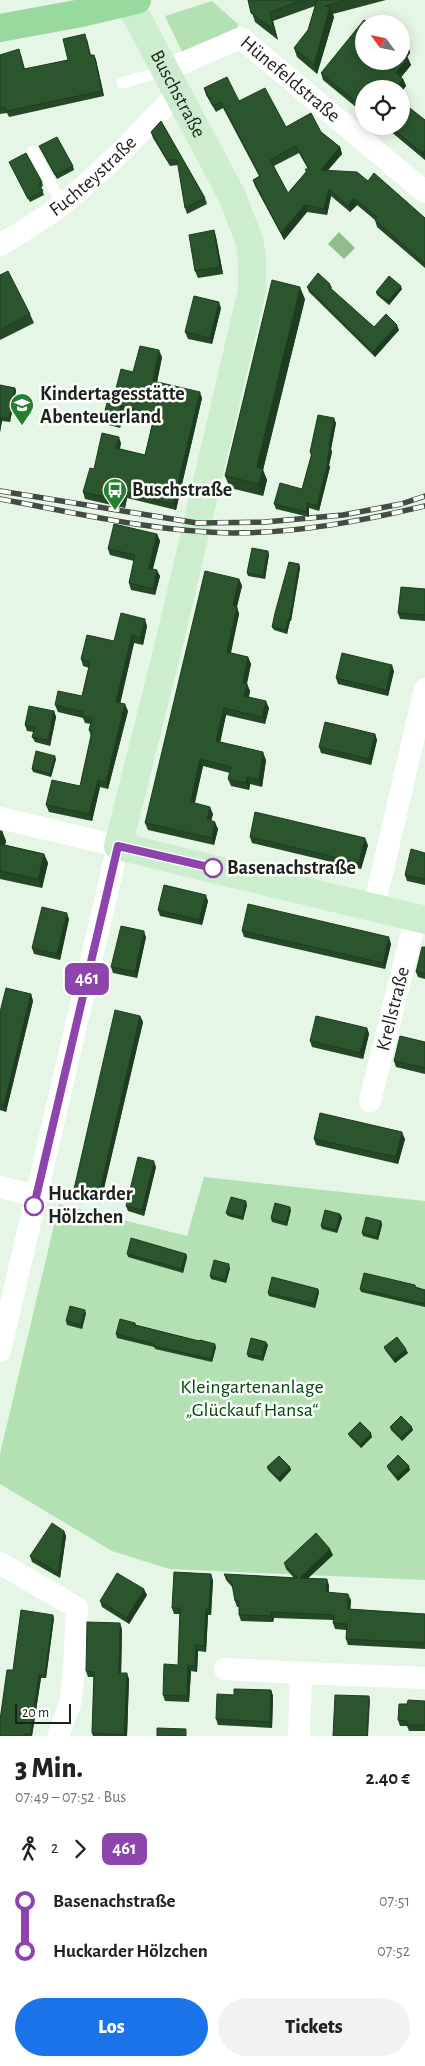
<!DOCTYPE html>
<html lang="de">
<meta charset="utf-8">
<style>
body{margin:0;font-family:"Alegreya Sans",sans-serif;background:#f2f2f2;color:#222;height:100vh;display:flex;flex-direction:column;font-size:19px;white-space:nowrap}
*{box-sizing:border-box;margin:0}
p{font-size:16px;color:#767676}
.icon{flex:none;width:28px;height:28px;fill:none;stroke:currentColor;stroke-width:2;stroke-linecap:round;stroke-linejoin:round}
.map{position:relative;height:1736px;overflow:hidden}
.sheet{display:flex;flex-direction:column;background:#fff;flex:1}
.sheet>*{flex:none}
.badge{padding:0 10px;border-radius:8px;font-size:18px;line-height:32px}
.needle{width:32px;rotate:303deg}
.fabs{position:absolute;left:355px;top:15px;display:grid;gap:10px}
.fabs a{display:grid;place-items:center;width:55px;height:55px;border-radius:50%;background:#fff;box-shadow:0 2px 12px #0003;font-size:25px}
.scale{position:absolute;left:15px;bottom:12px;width:56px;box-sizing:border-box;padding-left:5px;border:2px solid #1c211c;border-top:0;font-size:14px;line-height:18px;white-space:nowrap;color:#1c211c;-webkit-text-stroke:4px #fcfffc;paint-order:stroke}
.map>.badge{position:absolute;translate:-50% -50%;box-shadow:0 0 0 2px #fff}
.legs{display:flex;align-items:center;gap:8px;height:55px;padding:0 15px;font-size:16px}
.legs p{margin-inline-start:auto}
.summary{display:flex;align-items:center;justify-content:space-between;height:85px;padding:0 15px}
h1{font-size:28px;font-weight:800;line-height:38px}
.primary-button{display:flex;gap:10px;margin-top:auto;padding:10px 15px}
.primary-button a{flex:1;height:58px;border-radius:30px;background:#1a73e8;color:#fff;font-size:20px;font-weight:800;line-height:58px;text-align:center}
.primary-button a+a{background:#f2f2f2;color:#222}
ul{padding:0 15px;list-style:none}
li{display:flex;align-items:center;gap:18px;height:50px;font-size:19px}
li i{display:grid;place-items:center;width:8px;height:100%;margin:0 6px;background:currentColor}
li i::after{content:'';width:12px;height:12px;margin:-6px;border:4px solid;border-radius:50%;background:#fff}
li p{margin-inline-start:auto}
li:first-child i{background:linear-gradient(#0000 50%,currentColor 0)}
li:last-child i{background:linear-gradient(currentColor 50%,#0000 0)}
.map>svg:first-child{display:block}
</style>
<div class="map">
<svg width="425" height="1736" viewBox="0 0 425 1736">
<rect width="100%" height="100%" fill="#e6f6e6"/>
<g fill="#b4e1b4">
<polygon points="212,1 238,24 237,29 183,54 165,16"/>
<polygon points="204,1177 425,1201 425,1580 169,1569 112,1551 0,1484 0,1454 59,1204 187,1236"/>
</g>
<polygon fill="#8fbd90" points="339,232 355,248 344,259 328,244"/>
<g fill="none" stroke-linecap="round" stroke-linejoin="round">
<g stroke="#fff" stroke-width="11">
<polyline points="122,83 164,71"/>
<polyline points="33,151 62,204"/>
</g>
<g stroke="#fff" stroke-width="22">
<path id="s1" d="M164,71l77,-33 184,154"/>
<path id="s2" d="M0,245c24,-14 48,-29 70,-47 38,-31 72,-68 107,-104"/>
<polyline points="0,818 118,846 0,1351"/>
<polyline points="374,907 425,689"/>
<path id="s3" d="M370,1101l46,-184"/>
<polyline points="0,1187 36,1196"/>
<path d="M0,1563l77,45c-2,30 -2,61 -6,91 -2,14 -11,24 -12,37"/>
<polyline points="225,1669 301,1673"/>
<polyline points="299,1736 301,1673 425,1678"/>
</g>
<path stroke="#ccedce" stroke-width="28" id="s4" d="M129,2l103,194 18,47 2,18v29l-84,358 -50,198 307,74"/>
<polyline stroke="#98da9d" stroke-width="28" points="0,28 82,13 137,0"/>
<g stroke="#444b44" stroke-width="5.5">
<g id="rail">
<polyline points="0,491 197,523 265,522 343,515 401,504 425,496"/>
<path d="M0,499c77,14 155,33 233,34 65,0 129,-12 192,-27"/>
</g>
</g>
<use href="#rail" stroke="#fcfffc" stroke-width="4" stroke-dasharray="11" stroke-linecap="butt"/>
</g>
<g fill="#254927" fill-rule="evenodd">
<polygon points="248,0 386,0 333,14 334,17 317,74 297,57 294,48 308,30 315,6 273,21 278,40 255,22"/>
<polygon points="87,39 91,55 94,55 96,60 104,96 9,117 7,113 0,114 0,55 21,55 25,69 68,60"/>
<polygon points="408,46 410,53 407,57 411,65 401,77 403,79 406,86 401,92 401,89 364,89 364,111 362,112 323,80 321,73"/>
<path d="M204,88l35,13 47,26 35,5 19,15 2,7 -14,16 40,11 57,37v50l-48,-41 -2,-7 -18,-15 -7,7 -19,-16 -4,19 -20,-3 -23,28 -29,-54 -2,-6 6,-4 -36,-68 -7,4 -10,-17zM299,153l9,16h-3l1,3 -18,21 -14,-27z"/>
<polygon points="425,120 425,160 384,126 401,126"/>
<polygon points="161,121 205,198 207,204 187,214 185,208 178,165 170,166 153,138 151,132"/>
<polygon points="39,146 73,166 74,170 57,179"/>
<polygon points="9,162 42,182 43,186 41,187 44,195 30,202"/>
<polygon points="214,230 216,237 223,274 198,278 195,271"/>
<polygon points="0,275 30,314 34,323 0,340"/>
<polygon points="330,284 332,288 331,289 374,327 399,330 375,357 309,292 307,287"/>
<polygon points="402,289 389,305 377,295 376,292"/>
<polygon points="305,299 263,470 267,480 263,496 230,488 225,476"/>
<polygon points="221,308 212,344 188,339 185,332"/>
<polygon points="162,357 157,382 202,398 176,510 127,498 125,508 85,499 83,492 94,469 121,443 120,449 145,455 153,419 124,413 120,428 105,424 103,418 133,372"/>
<polygon points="0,385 15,388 16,391 10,422 2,421 0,432"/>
<polygon points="336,423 331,449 332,452 329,465 330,467 319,511 309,508 309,517 276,509 274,504 302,489 311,456 310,452"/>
<polygon points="157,534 160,541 153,569 160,576 155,595 131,590 129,583 134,561 110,555 108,549"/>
<polygon points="269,554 265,579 248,576 247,573"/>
<polygon points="299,564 300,568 291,621 290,621 287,634 274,630 272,627"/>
<polygon points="239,579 242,586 237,607 239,614 231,653 248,657 251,664 247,684 250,691 249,697 269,708 265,724 226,715 220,742 266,760 262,787 250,784 249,790 231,786 228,779 230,773 203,766 195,803 213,814 211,820 218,829 214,845 148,830 145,823"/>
<polygon points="425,589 425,621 400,619 398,613"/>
<polygon points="147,626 143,645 134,643 120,703 128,711 108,789 100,787 92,821 49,812 46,805 80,786 91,736 89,730 91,724 85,723 83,718 58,712 55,705 82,696 89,668 83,666 81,659 114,641"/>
<polygon points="394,671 388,696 338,684 336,678"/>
<polygon points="54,711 56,717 50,746 35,742 32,737 34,732 27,731 25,725"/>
<polygon points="375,734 377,740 371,765 321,753 319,747"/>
<polygon points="56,759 51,777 33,772 32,769"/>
<polygon points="0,831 2,831 6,841 5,845 44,854 48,863 42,888 0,879"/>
<polygon points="250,837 368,845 361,869 252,843"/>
<polygon points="425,853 425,885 407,881 405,875"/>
<polygon points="208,901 202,925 160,916 158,910"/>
<polygon points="69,919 60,960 34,954 32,948"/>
<polygon points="242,931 391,944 385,969 244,937"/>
<polygon points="146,937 137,978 113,973 111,967"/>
<polygon points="425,947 425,979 418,977 416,972"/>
<polygon points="31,994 33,1001 6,1112 0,1110 0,1012"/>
<polygon points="140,1016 143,1022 101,1201 76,1195 74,1189"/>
<polygon points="367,1028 369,1034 363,1059 312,1047 310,1041"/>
<polygon points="425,1042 425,1074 396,1067 394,1061"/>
<polygon points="314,1139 405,1139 398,1164 316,1145"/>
<polygon points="156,1167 144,1216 128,1211 126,1206"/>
<polygon points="247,1205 243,1220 228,1216 226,1213"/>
<polygon points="291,1210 287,1226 272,1222 271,1218"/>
<polygon points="340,1214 342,1218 337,1233 322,1229 321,1226"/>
<polygon points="381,1221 382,1225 378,1240 363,1236 362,1233"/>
<polygon points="127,1254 186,1254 187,1257 183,1273 128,1257"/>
<polygon points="230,1268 226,1283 211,1279 210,1276"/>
<polygon points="415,1285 416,1287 425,1290 425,1307 361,1292 360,1289"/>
<polygon points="318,1289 319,1292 315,1308 269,1296 268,1293"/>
<polygon points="86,1313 82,1329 67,1325 66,1321"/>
<polygon points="135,1323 136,1325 199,1341 216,1347 212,1362 155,1349 154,1347 117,1338 116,1334"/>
<polygon points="268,1345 263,1361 248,1357 247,1354"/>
<polygon points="384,1347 408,1353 395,1363 385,1350"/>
<polygon points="390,1427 413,1430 402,1441 391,1430"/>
<polygon points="348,1434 372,1437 361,1448 350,1437"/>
<polygon points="387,1466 410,1470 398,1481 388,1469"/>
<polygon points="267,1467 290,1467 291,1470 280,1482 268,1470"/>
<polygon points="64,1531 66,1536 60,1578 32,1562 30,1556"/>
<polygon points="333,1555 308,1578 329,1585 329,1593 351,1600 350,1609 425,1614 425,1649 348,1645 346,1639 346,1630 335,1629 333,1623 333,1620 274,1618 273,1622 241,1621 239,1615 239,1607 237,1607 235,1601 233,1588 226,1580 224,1574 294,1578 286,1569 284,1563"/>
<polygon points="213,1580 211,1615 208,1615 206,1652 198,1651 197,1672 191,1671 189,1702 165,1701 163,1695 178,1665 180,1614 174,1614 172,1608"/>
<polygon points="147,1595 129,1624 102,1607 100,1601"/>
<polygon points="54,1618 46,1678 41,1678 32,1736 0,1736 13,1670"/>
<polygon points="122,1629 121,1673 129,1679 127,1736 93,1736 92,1733 94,1677 88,1677 86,1671"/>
<polygon points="271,1690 273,1696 272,1728 218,1725 216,1719 234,1695"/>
<polygon points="425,1701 425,1731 409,1731 407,1726 400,1726 398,1720 407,1704"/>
</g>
<g fill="#1e3c20">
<polygon points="330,7 334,17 317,74 314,65"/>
<polygon points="270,12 273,21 278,40 274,30"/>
<polygon points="408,46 410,53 405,60 402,53"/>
<polygon points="94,55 96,60 104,96 102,91"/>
<polygon points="408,58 411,65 399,80 396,73"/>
<polygon points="403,79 406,86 401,92 401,89 395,89"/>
<polygon points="362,103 364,109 362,112 360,105"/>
<polygon points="340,147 342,154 323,176 321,170"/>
<polygon points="425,150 425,160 422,153"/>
<polygon points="329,189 331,196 327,215 324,209"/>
<polygon points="354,198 357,205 350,212 348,206"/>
<polygon points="305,205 307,212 284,240 281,233"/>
<polygon points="214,230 216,237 223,274 220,267"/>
<polygon points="401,286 402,289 389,305 388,301"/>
<polygon points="300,287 305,299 263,470 267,480 263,496 259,484 257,467"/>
<polygon points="219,302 221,308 212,344 210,338"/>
<polygon points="397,325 399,330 375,357 373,352"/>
<polygon points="159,350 162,357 156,387 153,381"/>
<polygon points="15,388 16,391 10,422 9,419"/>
<polygon points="200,392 202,398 176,510 173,504"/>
<polygon points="121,406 124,413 120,428 117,421"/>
<polygon points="1,417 2,421 0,432 0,423"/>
<polygon points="334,418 336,423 331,449 332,452 329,465 330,467 319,511 317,506 327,462 329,447"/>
<polygon points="119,437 121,443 118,454 116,448"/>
<polygon points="125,492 127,498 125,508 123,501"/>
<polygon points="307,503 309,508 309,517 307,512"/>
<polygon points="157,534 160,541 151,574 149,568"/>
<polygon points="268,551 269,554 265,579 263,576"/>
<polygon points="299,564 300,568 291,621 290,618"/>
<polygon points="157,570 160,576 155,595 153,589"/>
<polygon points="239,579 242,586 235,613 233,606"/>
<polygon points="237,607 239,614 229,659 227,652"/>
<polygon points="289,617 290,621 287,634 286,630"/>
<polygon points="145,619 147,626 143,645 140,638"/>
<polygon points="132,635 134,643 119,709 116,702"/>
<polygon points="248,657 251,664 245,690 243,683"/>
<polygon points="392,665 394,671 388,696 386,690"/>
<polygon points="247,684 250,691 247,703 244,696"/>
<polygon points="266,701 269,708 265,724 262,717"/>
<polygon points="125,704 128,711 108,789 106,782"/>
<polygon points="224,708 226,715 219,748 216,741"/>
<polygon points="54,711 56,717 50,746 48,740"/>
<polygon points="375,734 377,740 371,765 369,759"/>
<polygon points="263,752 266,760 262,787 259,780"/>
<polygon points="55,756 56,759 51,777 50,774"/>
<polygon points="200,759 203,766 193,809 191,802"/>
<polygon points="247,777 250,784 249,790 246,783"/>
<polygon points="98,780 100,787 92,821 89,814"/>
<polygon points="210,807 213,814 210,826 207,819"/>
<polygon points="215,822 218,829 214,845 212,838"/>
<polygon points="2,831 6,841 3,853 0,846 0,841"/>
<polygon points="365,838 368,845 361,869 359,863"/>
<polygon points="44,854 48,863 42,888 38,879"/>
<polygon points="206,895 208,901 202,925 199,920"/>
<polygon points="67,913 69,919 60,960 57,954"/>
<polygon points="144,931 146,937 137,978 135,972"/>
<polygon points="389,937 391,944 385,969 383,963"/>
<polygon points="31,994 33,1001 6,1112 4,1105"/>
<polygon points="140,1016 143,1022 101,1201 99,1195"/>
<polygon points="367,1028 369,1034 363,1059 360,1053"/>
<polygon points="402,1132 405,1139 398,1164 396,1157"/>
<polygon points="154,1161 156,1167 144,1216 142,1210"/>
<polygon points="246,1201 247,1205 243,1220 242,1217"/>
<polygon points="290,1207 291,1210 287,1226 286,1223"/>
<polygon points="340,1214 342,1218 337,1233 336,1230"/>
<polygon points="381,1221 382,1225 378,1240 377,1237"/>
<polygon points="186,1254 187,1257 183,1273 181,1269"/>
<polygon points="229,1264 230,1268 226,1283 225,1280"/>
<polygon points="318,1289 319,1292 315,1308 314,1304"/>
<polygon points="85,1310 86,1313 82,1329 81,1325"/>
<polygon points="266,1342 268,1345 263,1361 262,1357"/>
<polygon points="215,1344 216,1347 212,1362 211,1359"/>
<polygon points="406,1349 408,1353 395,1363 394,1359"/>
<polygon points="412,1427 413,1430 402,1441 401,1438"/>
<polygon points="371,1433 372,1437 361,1448 360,1445"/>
<polygon points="409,1466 410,1470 398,1481 397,1477"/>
<polygon points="290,1467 291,1470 280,1482 278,1478"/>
<polygon points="64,1531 66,1536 60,1578 58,1573"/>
<polygon points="330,1549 333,1555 302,1584 300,1578"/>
<polygon points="211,1574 213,1580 211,1615 209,1609"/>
<polygon points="327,1579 329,1585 328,1598 326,1592"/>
<polygon points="144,1589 147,1595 129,1624 127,1618"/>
<polygon points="348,1594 351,1600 350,1615 348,1609"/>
<polygon points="206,1609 208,1615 206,1652 204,1646"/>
<polygon points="271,1612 274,1618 273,1622 271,1616"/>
<polygon points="53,1615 54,1618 46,1678 45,1675"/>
<polygon points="120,1623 122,1629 121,1679 119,1673"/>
<polygon points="196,1645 198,1651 197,1672 195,1666"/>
<polygon points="188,1665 191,1671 189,1702 187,1696"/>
<polygon points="127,1673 129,1679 127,1736 125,1736"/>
<polygon points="39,1674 41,1678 32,1736 31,1734"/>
<polygon points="271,1690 273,1696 272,1728 270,1722"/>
<polygon points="369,1696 370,1700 368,1736 367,1736"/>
</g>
<g fill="#2b552d" stroke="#1e3c20" fill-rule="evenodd">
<polygon points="248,0 303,0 270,12 274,30 251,13"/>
<polygon points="317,0 347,0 325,6 330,7 314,65 294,48 308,30"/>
<polygon points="364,20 374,24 364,24 364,61 401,61 401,42 408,46 402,53 408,58 396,73 403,79 395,89 364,89 364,105 362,103 360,105 321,73"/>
<polygon points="85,34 90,55 94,55 102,91 7,111 6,108 0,108 0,55 19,49 24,69 68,60 63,39"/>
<path d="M227,77l12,24 26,-13 21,39 25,-14 10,19 19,15 -19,23 36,2 11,9 6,-8 51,45v46l-50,-44 2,-3 -23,-19 -6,8 -19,-17 -5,20 -19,-4 -24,28 -28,-53 7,-4 -16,-31 -23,-43 -8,4 -9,-18zM296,146l13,23h-4l2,2 -19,22 -18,-33z"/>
<polygon points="401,101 425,120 425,150 422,153 390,126 401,126"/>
<polygon points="161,121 205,198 185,208 177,160 167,160 151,132"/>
<polygon points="57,137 73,166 55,175 39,146"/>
<polygon points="26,153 42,182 39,184 43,191 28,199 9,162"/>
<polygon points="214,230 220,267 195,271 189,235"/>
<polygon points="8,271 30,314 0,330 0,275"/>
<polygon points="318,273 330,284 328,286 374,327 386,314 397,325 373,352 307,287"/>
<polygon points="389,276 401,286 388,301 376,292"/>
<polygon points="272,280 300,287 257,467 263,469 259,484 225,476"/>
<polygon points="194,296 219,302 210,338 185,332"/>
<polygon points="140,346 159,350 153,381 200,392 173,504 125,492 123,501 83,492 90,468 94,469 102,433 119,437 116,448 145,455 155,414 121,406 117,421 103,418 107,403 112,404 121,369 133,372"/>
<polygon points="0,385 15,388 9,419 1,417 0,423"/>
<polygon points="318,415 334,418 329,447 330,447 327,462 328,462 317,506 307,503 307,512 274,504 280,483 302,489 312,453 310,452"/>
<polygon points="114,524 157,534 149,568 157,570 153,589 129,583 135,555 108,549"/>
<polygon points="252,548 268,551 263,576 247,573"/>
<polygon points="289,562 299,564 290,618 289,617 286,630 272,627 275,613"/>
<polygon points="205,571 239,579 233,606 237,607 227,652 248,657 243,683 247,684 244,696 266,701 262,717 224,708 216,741 263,752 259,780 247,777 246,783 228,779 231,767 200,759 191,802 210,807 207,819 215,822 212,838 145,823"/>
<polygon points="401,587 425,589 425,615 398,613"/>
<polygon points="121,613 145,619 140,638 132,635 116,702 125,704 106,782 98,780 89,814 46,805 52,780 80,786 92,731 89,730 92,718 82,716 83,712 55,705 58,691 82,696 90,662 81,659 87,635 114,641"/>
<polygon points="342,653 392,665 386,690 336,678"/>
<polygon points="29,706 54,711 48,740 32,737 35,727 25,725"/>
<polygon points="325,722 375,734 369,759 319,747"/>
<polygon points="36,751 55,756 50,774 32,769"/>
<polygon points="255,812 365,838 359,863 250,837"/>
<polygon points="0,831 2,831 0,841"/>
<polygon points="0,844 44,854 38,879 0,871"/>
<polygon points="411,849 425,853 425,879 405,875"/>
<polygon points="164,885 206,895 199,920 158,910"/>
<polygon points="248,904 389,937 383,963 242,931"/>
<polygon points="42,907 67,913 57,954 32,948"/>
<polygon points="121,926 144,931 135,972 111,967"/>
<polygon points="422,947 425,947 425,974 416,972"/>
<polygon points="6,988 31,994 4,1105 0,1104 0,1012"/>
<polygon points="115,1010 140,1016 99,1195 74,1189"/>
<polygon points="316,1016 367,1028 360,1053 310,1041"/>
<polygon points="400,1036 425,1042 425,1068 394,1061"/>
<polygon points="320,1113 402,1132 396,1157 314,1139"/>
<polygon points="138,1157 154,1161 142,1210 126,1206"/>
<polygon points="231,1197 246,1201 242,1217 226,1213"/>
<polygon points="275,1203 290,1207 286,1223 271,1218"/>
<polygon points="325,1210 340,1214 336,1230 321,1226"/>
<polygon points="366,1217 381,1221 377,1237 362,1233"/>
<polygon points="131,1238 186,1254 181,1269 127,1254"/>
<polygon points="214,1260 229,1264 225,1280 210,1276"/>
<polygon points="364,1273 415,1285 415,1287 425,1290 425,1304 360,1289"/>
<polygon points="272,1277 318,1289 314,1304 268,1293"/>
<polygon points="70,1306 85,1310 81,1325 66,1321"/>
<polygon points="120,1319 135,1323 135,1325 199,1341 200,1340 215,1344 211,1359 154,1346 154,1344 116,1334"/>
<polygon points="397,1337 406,1349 394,1359 384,1347"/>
<polygon points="251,1338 266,1342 262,1357 247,1354"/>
<polygon points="401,1416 412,1427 401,1438 390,1427"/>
<polygon points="360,1422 371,1433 360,1445 348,1434"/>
<polygon points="398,1455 409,1466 397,1477 387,1466"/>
<polygon points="279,1456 290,1467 278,1478 267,1467"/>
<polygon points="52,1523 64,1531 58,1573 30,1556"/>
<polygon points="316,1533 330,1549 300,1578 327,1579 326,1592 348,1594 348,1609 425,1614 425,1643 346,1639 347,1624 333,1623 334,1615 271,1612 271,1616 239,1615 239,1601 235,1601 232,1584 224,1574 298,1578 284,1563"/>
<polygon points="174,1572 211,1574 209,1609 206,1609 204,1646 196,1645 195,1666 188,1665 187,1696 163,1695 164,1664 178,1665 180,1608 172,1608"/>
<polygon points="117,1573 144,1589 127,1618 100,1601"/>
<polygon points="21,1610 53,1615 45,1675 39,1674 31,1734 25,1734 25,1736 0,1736 0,1720 7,1670 13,1670"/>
<polygon points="87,1622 120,1623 119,1673 127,1673 124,1735 92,1733 94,1672 86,1671"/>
<polygon points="234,1689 271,1690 270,1722 216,1719 217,1694 234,1695"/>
<polygon points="335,1695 369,1696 367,1736 333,1736"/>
<polygon points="408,1700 425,1701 425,1725 407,1725 407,1721 398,1720 399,1704 407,1704"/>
<polygon points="157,1728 186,1729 186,1736 157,1736"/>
</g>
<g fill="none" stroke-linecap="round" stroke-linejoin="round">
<g stroke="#fff" stroke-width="11">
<polyline id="line-1" points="34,1206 118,846 213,868"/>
</g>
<use href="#line-1" stroke="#8e44ad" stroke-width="8"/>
</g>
<defs>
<g id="school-pin" transform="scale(1.25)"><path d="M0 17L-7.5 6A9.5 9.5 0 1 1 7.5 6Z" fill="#247f2f" stroke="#fcfffc"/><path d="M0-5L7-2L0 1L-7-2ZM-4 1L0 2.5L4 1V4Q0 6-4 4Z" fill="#fff"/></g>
<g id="bus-pin" transform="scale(1.25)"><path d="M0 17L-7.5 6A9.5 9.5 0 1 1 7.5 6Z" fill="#247f2f" stroke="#fcfffc"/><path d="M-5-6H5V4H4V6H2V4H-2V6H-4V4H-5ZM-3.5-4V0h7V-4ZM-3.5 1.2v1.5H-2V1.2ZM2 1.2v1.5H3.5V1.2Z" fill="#fff"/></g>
</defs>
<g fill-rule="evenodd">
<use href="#school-pin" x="22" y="405"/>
<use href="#bus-pin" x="115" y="490"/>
</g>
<g fill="#fff" stroke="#8e44ad" stroke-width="2.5">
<circle cx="213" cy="868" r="9"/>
<circle cx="34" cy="1206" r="9"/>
</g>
<g text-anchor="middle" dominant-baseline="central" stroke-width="5" stroke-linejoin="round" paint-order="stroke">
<g font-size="20" fill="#1c211c" stroke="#fcfffc">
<text stroke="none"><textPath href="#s1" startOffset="148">Hünefeldstraße</textPath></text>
<text stroke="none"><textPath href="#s4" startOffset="104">Buschstraße</textPath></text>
<text stroke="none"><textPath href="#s2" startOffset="116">Fuchteystraße</textPath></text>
<text stroke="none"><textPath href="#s3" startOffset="95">Krellstraße</textPath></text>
</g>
<g font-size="20" font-weight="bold" fill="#1c211c" stroke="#fcfffc" text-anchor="start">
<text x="40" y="394">Kindertagesstätte<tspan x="40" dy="23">Abenteuerland</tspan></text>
<text x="132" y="490">Buschstraße</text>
</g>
<g font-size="20" font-weight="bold" fill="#1c211c" stroke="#fcfffc" text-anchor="start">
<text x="227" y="868">Basenachstraße</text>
<text x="48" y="1194">Huckarder<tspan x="48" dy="23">Hölzchen</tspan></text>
</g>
<g font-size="20" fill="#00470c" stroke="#fcfffc">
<text x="252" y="1387">Kleingartenanlage<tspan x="252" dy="23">„Glückauf Hansa“</tspan></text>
</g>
</g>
</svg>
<div class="fabs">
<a><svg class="needle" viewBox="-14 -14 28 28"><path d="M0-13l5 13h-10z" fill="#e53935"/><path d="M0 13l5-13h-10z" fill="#767676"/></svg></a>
<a><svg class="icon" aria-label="locate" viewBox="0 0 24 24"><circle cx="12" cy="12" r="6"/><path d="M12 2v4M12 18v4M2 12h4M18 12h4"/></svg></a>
</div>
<div class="scale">20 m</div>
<b class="badge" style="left:87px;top:979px;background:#8e44ad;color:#fff">461</b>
</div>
<section class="sheet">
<div class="summary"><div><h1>3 Min.</h1><p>07:49 – 07:52 · Bus</p></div><b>2.40 €</b></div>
<div class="legs"><svg class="icon" aria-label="walk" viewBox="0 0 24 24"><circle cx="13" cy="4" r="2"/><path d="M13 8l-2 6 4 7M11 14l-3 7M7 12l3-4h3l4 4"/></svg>2<svg class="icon" aria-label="forward" viewBox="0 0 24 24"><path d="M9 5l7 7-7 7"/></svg><b class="badge" style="background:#8e44ad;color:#fff">461</b></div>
<ul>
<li><i style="color:#8e44ad"></i><b>Basenachstraße</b><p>07:51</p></li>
<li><i style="color:#8e44ad"></i><b>Huckarder Hölzchen</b><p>07:52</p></li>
</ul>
<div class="primary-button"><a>Los</a><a>Tickets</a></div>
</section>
